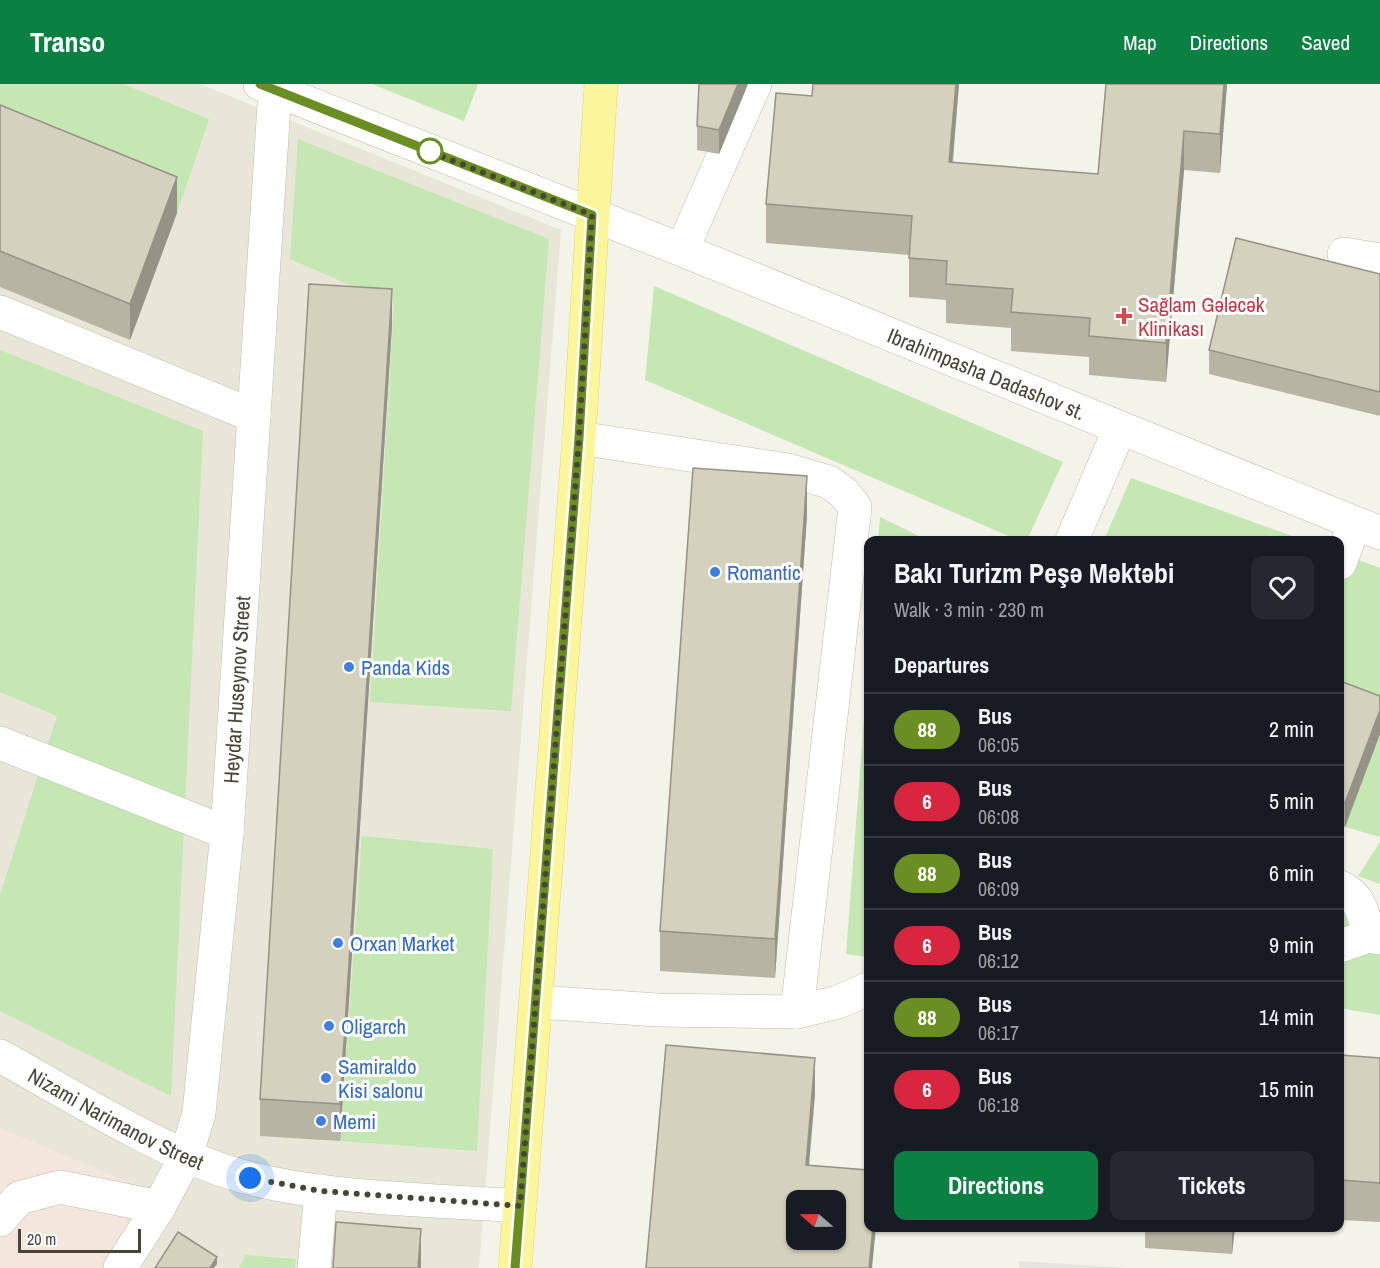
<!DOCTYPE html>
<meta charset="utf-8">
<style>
body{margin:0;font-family:"Archivo Narrow",sans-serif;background:#242831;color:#f1f3f6;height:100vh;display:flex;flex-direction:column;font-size:22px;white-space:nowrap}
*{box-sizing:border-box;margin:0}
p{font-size:20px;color:#9ea1a6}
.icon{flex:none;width:33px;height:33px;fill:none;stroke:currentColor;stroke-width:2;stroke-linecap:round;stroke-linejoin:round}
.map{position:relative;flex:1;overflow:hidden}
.details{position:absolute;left:864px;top:452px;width:480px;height:696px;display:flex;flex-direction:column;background:#171b24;border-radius:12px;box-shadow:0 2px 4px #0004}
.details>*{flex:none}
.badge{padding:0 12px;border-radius:20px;font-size:21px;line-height:39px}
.needle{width:39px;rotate:290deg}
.fabs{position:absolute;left:786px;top:1106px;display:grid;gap:12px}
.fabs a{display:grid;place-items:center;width:60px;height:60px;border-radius:12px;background:#171b24;box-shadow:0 2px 4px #0004;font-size:30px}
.scale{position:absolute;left:18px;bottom:15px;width:123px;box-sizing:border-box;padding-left:6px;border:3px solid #474537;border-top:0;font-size:16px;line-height:21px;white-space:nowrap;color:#474537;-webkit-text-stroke:4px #fff;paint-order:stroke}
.you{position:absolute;width:30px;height:30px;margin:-15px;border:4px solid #fff;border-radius:50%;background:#1a73e8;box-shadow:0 0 0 9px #1a73e833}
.map>.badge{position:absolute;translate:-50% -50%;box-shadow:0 0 0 3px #fff}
h2{padding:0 30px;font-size:22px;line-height:54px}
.round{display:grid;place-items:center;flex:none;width:63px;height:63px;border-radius:12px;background:#242831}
.summary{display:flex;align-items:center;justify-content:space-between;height:102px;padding:0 30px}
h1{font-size:28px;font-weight:700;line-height:45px}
.primary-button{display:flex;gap:12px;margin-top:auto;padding:12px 30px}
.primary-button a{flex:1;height:69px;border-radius:12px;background:#0b8043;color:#fff;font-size:24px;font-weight:700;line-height:69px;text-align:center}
.primary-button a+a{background:#242831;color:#f1f3f6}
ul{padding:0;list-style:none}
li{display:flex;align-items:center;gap:18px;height:72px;padding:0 30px;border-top:2px solid #363941}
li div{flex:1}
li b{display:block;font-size:22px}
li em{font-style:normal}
li .badge{min-width:66px;font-weight:700;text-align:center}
header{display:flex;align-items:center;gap:36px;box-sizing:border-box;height:84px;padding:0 30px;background:#0b8043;color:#fff}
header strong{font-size:28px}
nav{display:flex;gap:33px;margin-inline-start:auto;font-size:21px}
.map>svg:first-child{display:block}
</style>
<header>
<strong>Transo</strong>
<nav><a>Map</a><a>Directions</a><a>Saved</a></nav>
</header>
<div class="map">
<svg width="1380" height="1184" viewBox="0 0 1380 1184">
<rect width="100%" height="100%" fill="#f4f3e9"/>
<polygon fill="#e8e6d7" points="0,0 200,0 561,146 479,1184 0,1184"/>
<polygon fill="#f4e5dd" points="0,1044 124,1096 126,1145 98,1184 0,1184"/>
<g fill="#c4e7b3">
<polygon points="0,0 123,0 209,35 177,129 0,57"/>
<polygon points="372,0 478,0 464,37"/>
<polygon points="298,55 549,155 511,627 370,618 394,220 290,175"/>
<polygon points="654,202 1063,378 1027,456 1018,456 645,296"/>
<polygon points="0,266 203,347 171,1012 0,927 0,811 57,632 0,608"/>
<polygon points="1131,394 1303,456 1104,456"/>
<polygon points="880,433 927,456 878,456"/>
<polygon points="1340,469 1380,484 1380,636 1340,620"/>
<polygon points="868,583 868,873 846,870"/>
<polygon points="1380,650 1380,753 1345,743"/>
<polygon points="362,752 493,765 477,1067 340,1057"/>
<polygon points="1380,758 1380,800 1358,792"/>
<polygon points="1340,812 1380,828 1380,931 1340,924"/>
<polygon points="246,1171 296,1175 295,1184 239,1184"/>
</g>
<polygon fill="#e5e5e0" points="1019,1177 1128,1184 1019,1184"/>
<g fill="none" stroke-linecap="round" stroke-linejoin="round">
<g stroke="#bfbdac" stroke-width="34">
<g id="minor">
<path id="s1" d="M260,0l422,166 698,283"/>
<polyline points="682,166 755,0"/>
<polyline points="1344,170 1380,176"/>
<polyline points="0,228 254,332"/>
<polyline points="579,354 788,386 829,398 844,409 855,423 797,928"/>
<polyline points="1072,456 1120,344"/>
<polyline points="1340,479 1355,439"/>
<polyline points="0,659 227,749"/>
<path d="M1340,803c21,9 24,29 29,49"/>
<polyline points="1340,862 1369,852 1380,854"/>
<polyline points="537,918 658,926 797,928 838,918 868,905"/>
<path id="s2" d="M0,972c73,40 153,92 231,117 89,27 196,26 289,33"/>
<polyline points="0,1136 19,1114 60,1103 159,1123"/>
<path id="s3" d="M120,1184l39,-61 27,-51 13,-43 28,-280 48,-743"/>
<polyline points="314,1184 321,1107"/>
</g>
</g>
<g stroke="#e0d86b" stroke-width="34">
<polyline id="major" points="515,1184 579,354 601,0"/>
</g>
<use href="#minor" stroke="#fff" stroke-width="33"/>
<use href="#major" stroke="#fbf59b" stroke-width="33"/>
</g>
<g fill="#b7b4a4">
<polygon points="699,0 748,0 719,70 697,66 697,42"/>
<polygon points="813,0 959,0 953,78 1098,90 1106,0 1227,0 1220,89 1184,86 1166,298 1089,291 1089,273 1011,267 1011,244 946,239 946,216 909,213 909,171 766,159 766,120 812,12"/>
<polygon points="0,21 177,129 130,256 0,203"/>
<polygon points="1380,190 1380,332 1209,290 1209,266"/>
<polygon points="392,241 340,1057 260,1052 260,1015"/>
<polygon points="807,431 775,894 660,887 660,847"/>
<polygon points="1340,597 1380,612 1380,650 1345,743 1340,740"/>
<polygon points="1340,971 1380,974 1380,1138 1340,1136"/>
<polygon points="1145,1143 1235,1143 1232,1170 1145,1164"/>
</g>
<g fill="#959286">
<polygon points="738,0 748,0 719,70 719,46"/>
<polygon points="956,0 959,0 949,117 949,78"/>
<polygon points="1224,0 1227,0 1220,89 1220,50"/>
<polygon points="1184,47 1184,86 1166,298 1166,259"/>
<polygon points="177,93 177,129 130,256 130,220"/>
<polygon points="392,205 392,241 340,1057 340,1020"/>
<polygon points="807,392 807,431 775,894 775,855"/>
<polygon points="1380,626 1380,650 1345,743 1345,719"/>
<polygon points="815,974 815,1011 806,1116 806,1081"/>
<polygon points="873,1143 876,1143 872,1184 869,1184"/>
<polygon points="1232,1143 1235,1143 1232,1170"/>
<polygon points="421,1145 421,1184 418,1184"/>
<polygon points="217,1173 217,1180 214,1184 210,1184"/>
</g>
<g fill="#d5d1bf" stroke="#959286" stroke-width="1.5" fill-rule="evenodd">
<polygon points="699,0 738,0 719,46 697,42"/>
<polygon points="813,0 956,0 949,78 1098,90 1106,0 1224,0 1220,50 1184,47 1166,259 1089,252 1090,234 1011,228 1013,205 946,200 947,177 909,174 912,132 766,120 776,9 812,12"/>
<polygon points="0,21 177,93 130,220 0,167"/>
<polygon points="1236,154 1380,190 1380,308 1209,266"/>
<polygon points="309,200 392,205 340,1020 260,1015"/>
<polygon points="693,384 807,392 775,855 660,847"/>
<polygon points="1340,597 1380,612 1380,626 1345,719 1340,717"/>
<path d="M666,961l149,13 -9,107 62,5v57h5l-4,41h-223zM796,1116h40v39h-40z"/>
<polygon points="1340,971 1380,974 1380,1099 1340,1096"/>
<polygon points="336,1138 421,1145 418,1184 333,1184"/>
<polygon points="178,1148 217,1173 210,1184 155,1184"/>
</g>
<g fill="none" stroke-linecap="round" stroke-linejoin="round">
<g stroke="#fff" stroke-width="14">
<polyline id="line" points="260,0 592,131 579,354 515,1184"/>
</g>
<use href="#line" stroke="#6b8e23" stroke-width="9"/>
<polyline stroke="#474537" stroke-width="6" stroke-dasharray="0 10.8" points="250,1094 321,1107 520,1122 579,354 592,131 423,65 430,67"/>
</g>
<circle fill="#fff" stroke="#6b8e23" stroke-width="3" cx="430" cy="67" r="12"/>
<path fill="#e0444e" stroke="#fff" stroke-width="2" d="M1121 223h6v6h6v6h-6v6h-6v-6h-6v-6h6z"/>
<g fill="#3f7fe0" stroke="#fff" stroke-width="2">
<circle cx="715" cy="488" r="6"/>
<circle cx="349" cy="583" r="6"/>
<circle cx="338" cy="859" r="6"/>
<circle cx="329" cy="942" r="6"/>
<circle cx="326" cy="994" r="6"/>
<circle cx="321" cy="1037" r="6"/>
</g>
<g text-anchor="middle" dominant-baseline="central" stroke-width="6" stroke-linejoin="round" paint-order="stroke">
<g font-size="21" fill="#be3a42" stroke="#fff" text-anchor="start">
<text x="1138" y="220">Sağlam Gələcək<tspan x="1138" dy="24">Klinikası</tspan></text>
</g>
<g font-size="21" fill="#474537" stroke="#fff">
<text stroke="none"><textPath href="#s1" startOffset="782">Ibrahimpasha Dadashov st.</textPath></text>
<text stroke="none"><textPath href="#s3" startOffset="600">Heydar Huseynov Street</textPath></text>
<text stroke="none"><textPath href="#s2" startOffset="132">Nizami Narimanov Street</textPath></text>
</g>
<g font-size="21" fill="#366cbe" stroke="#fff" text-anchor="start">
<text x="727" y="488">Romantic</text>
<text x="361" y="583">Panda Kids</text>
<text x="350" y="859">Orxan Market</text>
<text x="341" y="942">Oligarch</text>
<text x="338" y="982">Samiraldo<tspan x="338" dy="24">Kisi salonu</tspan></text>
<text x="333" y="1037">Memi</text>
</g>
</g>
</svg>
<div class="fabs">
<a><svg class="needle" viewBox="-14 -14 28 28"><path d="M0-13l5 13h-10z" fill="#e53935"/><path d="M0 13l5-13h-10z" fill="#9ea1a6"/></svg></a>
</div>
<div class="scale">20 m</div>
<div class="you" style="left:250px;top:1094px"></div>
<section class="details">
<div class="summary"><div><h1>Bakı Turizm Peşə Məktəbi</h1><p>Walk · 3 min · 230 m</p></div><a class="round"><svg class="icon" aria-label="heart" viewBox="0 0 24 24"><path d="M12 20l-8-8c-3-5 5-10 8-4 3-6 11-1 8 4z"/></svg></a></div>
<h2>Departures</h2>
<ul>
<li><span class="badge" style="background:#6b8e23;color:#fff">88</span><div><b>Bus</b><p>06:05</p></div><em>2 min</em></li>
<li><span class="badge" style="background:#d7263d;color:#fff">6</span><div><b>Bus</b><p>06:08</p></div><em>5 min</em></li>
<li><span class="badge" style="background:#6b8e23;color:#fff">88</span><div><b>Bus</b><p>06:09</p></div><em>6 min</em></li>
<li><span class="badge" style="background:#d7263d;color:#fff">6</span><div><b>Bus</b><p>06:12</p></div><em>9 min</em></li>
<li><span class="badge" style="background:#6b8e23;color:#fff">88</span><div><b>Bus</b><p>06:17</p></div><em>14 min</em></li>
<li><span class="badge" style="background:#d7263d;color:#fff">6</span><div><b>Bus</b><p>06:18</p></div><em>15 min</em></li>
</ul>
<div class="primary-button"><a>Directions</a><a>Tickets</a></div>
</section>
</div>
